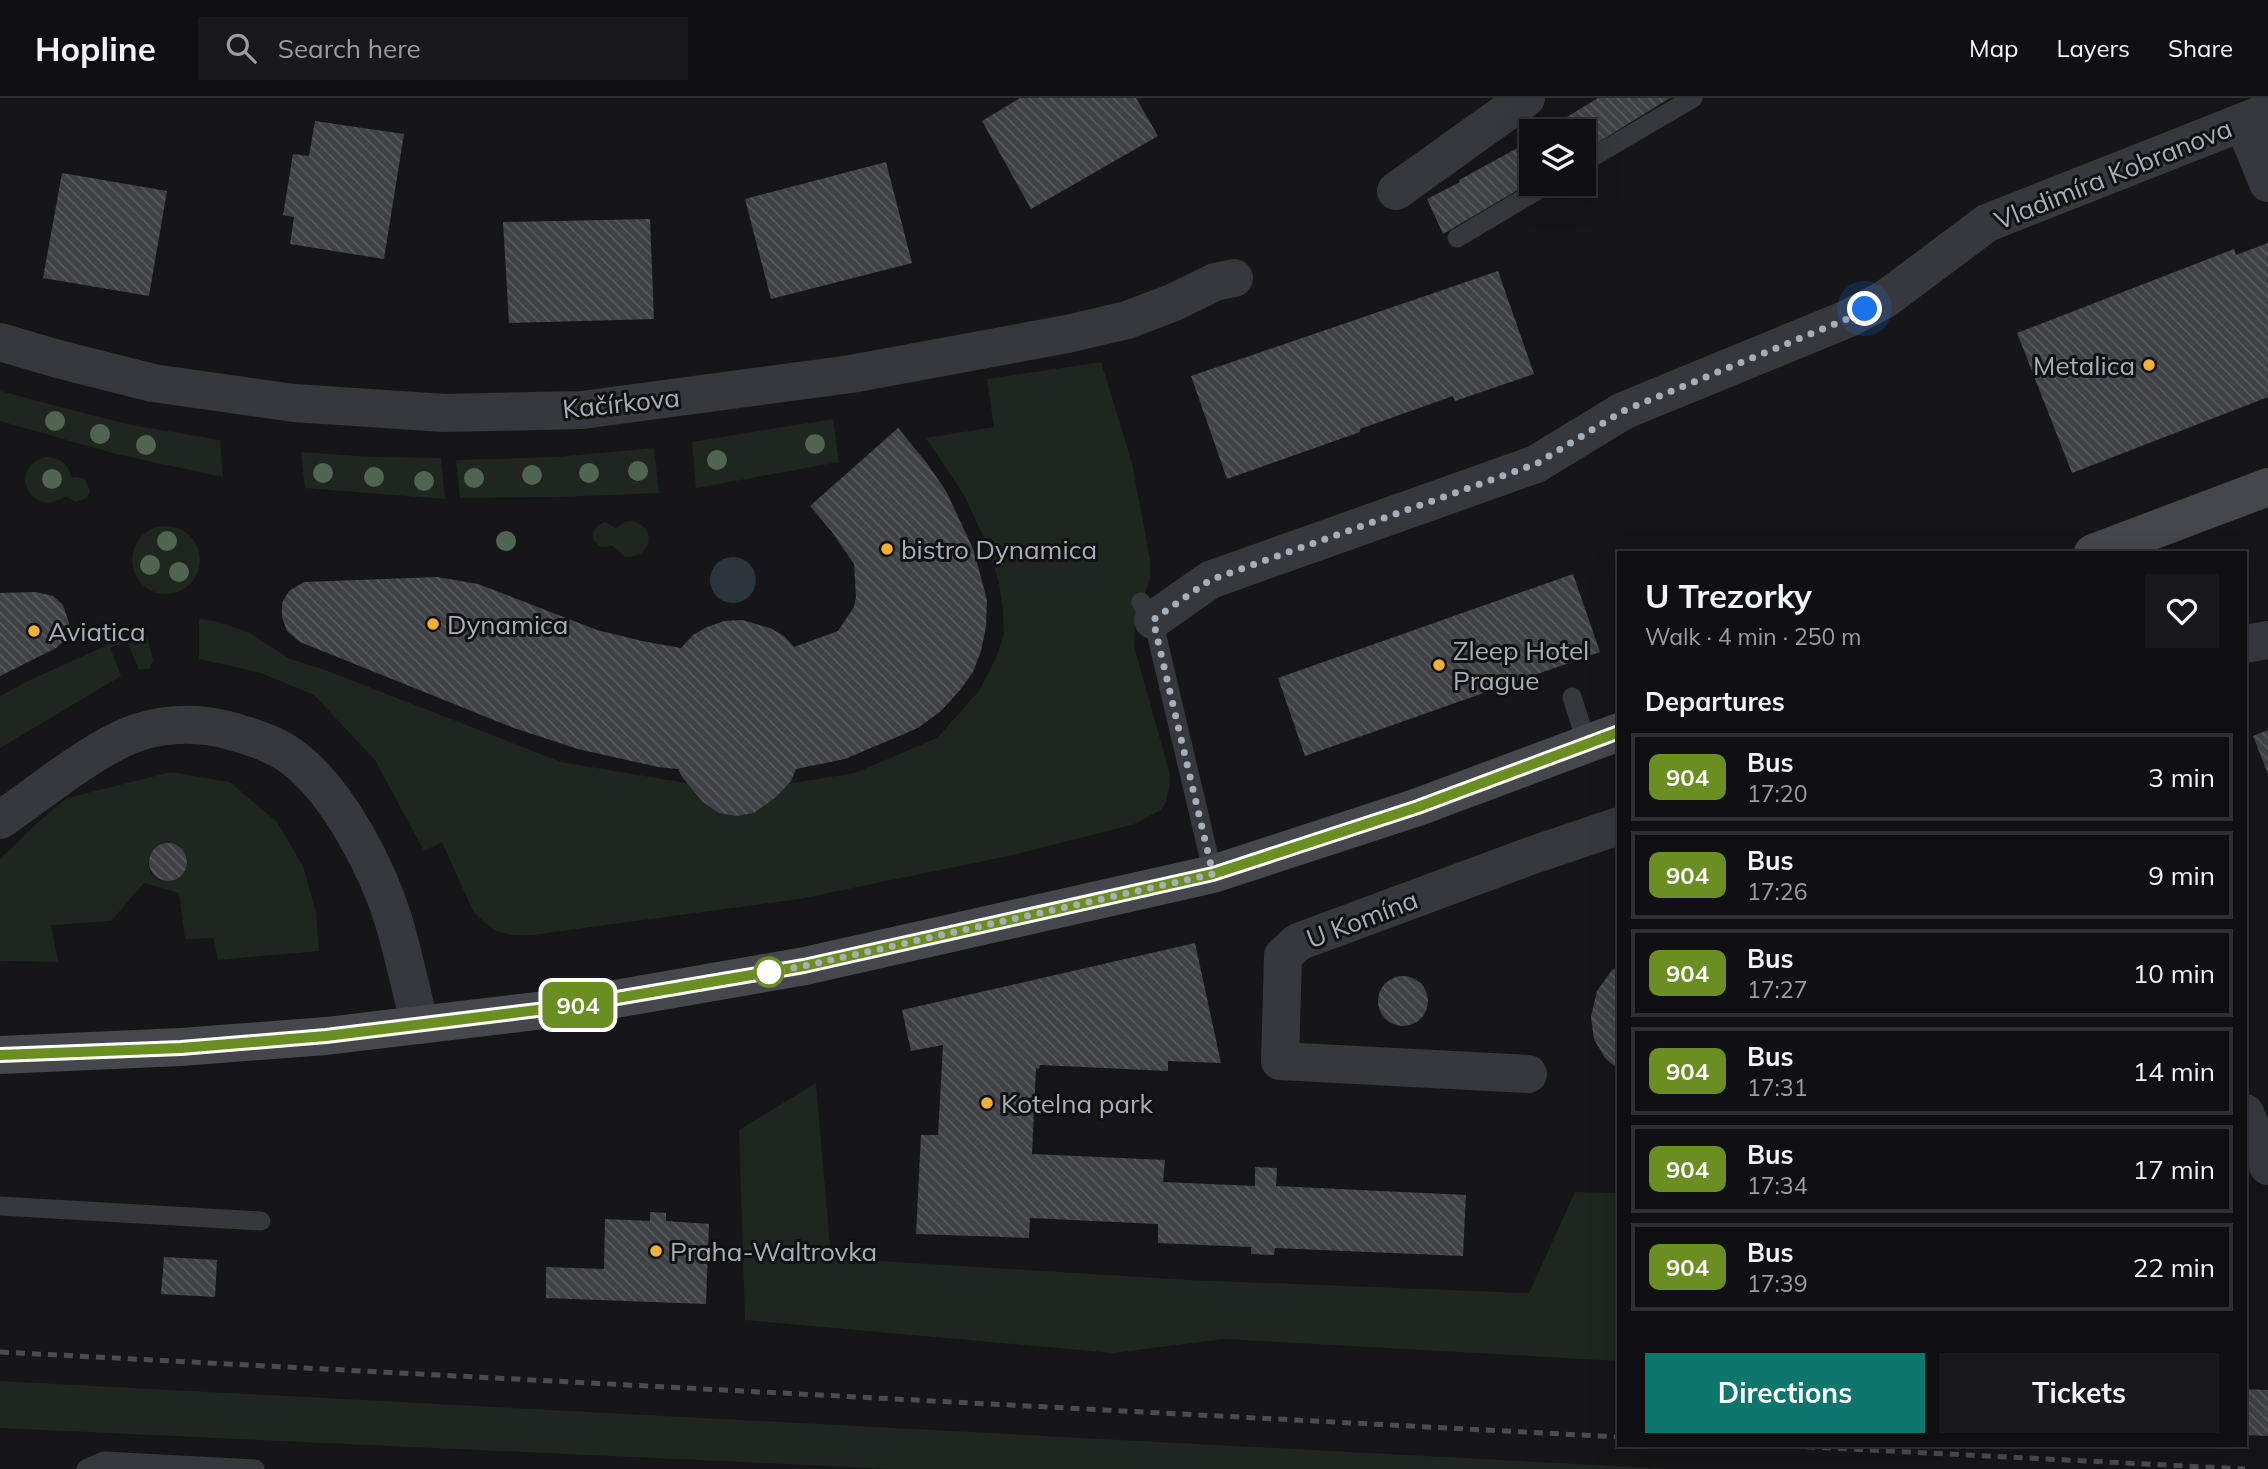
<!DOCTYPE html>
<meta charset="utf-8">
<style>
body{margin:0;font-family:Mulish,sans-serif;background:#19191b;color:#f1f3f6;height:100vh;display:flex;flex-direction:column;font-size:26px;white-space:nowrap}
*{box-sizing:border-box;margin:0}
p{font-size:23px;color:#9c9d9f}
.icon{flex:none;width:38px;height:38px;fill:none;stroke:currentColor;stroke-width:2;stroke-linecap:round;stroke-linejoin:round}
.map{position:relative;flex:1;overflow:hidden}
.side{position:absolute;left:1617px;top:453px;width:630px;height:896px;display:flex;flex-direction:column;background:#101012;border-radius:0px;box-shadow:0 7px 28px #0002,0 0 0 2px #303032}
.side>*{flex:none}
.badge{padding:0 14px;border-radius:10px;font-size:24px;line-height:46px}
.tools{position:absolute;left:1519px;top:21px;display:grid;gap:14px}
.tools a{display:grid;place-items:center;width:77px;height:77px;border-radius:0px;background:#101012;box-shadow:0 7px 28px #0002,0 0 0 2px #303032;font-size:35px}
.you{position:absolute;width:35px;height:35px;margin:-18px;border:5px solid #fff;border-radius:50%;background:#1a73e8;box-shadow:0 0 0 10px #1a73e833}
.map>.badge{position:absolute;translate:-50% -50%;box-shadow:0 0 0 4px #fff}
h2{padding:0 28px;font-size:26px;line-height:63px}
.round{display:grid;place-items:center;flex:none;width:74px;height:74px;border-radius:0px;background:#19191b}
.overview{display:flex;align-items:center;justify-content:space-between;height:119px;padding:0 28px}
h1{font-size:33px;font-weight:700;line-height:52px}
.action{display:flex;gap:14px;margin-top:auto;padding:14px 28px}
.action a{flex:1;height:80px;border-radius:0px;background:#0f766e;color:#fff;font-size:28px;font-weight:700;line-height:80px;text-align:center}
.action a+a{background:#19191b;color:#f1f3f6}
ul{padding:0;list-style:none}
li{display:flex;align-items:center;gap:21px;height:88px;margin:0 14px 10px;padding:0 14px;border:4px solid #303032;border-radius:0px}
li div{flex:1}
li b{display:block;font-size:26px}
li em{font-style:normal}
li .badge{min-width:77px;font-weight:700;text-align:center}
header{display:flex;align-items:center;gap:42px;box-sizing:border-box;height:98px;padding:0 35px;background:#101012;border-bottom:2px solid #303032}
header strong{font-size:33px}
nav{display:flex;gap:38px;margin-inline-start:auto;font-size:24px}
.search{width:490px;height:63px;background:#19191b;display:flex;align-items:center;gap:18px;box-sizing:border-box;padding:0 24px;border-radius:0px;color:#9c9d9f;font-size:26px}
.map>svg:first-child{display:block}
</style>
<header>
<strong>Hopline</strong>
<div class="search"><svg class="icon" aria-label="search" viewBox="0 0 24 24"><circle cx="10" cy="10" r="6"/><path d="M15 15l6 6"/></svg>Search here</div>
<nav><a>Map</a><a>Layers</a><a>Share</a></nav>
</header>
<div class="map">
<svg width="2268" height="1371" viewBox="0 0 2268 1371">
<defs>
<pattern id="building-back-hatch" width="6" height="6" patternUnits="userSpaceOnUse" patternTransform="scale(1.75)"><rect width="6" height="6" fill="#404145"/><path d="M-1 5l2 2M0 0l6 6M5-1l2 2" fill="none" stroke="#595a5e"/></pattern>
</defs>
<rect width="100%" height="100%" fill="#161618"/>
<g fill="#1e261f" fill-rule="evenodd">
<polygon points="1101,264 1132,365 1150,461 1150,480 1135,525 1134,548 1169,673 1170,685 1166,704 1161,712 1134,726 1013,757 799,801 532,837 514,837 498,834 485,825 473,813 442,744 424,753 375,662 314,597 261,575 199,561 199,521 215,523 248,534 290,561 325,572 561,664 716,690 767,689 855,675 937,640 979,593 996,560 1004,536 1003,510 999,485 986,444 964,397 926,340 994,329 987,281"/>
<polygon points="0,293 126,326 220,342 223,379 116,356 0,323"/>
<polygon points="833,321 839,364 696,390 692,344"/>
<polygon points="654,350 659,395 559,399 460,400 456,362 556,359"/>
<polygon points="301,354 372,359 441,360 445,401 305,390"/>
<path d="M45,359c15,0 23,6 27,21l5,-1 8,2 5,12 -3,7 -12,4 -9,-6c-35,24 -60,-28 -21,-39z"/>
<path d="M631,423c27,4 22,38 -6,36l-12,-11 -12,1 -7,-6 -2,-7 5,-8 8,-4 11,6 9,-6z"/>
<circle cx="166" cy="462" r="34"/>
<polygon points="145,530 153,562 150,570 139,572 127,543 110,550 121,578 0,650 0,598 28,583"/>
<path d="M171,674l59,10 47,40 26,44 13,46 3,39 -101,9 -4,-22 -29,1 -6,-46 -35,-10 -33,38 -60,4 7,37 -58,-1v-102l33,-32 34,-29zM163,746l13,1c38,28 -31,56 -27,15 1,-9 7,-13 14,-16z"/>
<polygon points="816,985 831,1160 1189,1182 1529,1195 1575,1094 1619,1095 1619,1263 1224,1241 1113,1255 745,1222 739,1032"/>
<polygon points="0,1283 1672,1371 893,1371 0,1330"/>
</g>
<circle fill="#2c353c" cx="733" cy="482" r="23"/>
<g fill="url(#building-back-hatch)">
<polygon points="1020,0 1136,0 1158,38 1031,111 982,23"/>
<polygon points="1598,0 1670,0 1584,53 1584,33 1544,33"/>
<polygon points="315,23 404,36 384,161 290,146 294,119 283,117 293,56 309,58"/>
<polygon points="1531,40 1531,84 1443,136 1427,101 1460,84 1459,82 1521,48 1520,46"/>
<polygon points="886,64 912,165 771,201 745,101"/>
<polygon points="62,75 167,93 149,198 43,180"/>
<polygon points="650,121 654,221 509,225 503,124"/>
<polygon points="2268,145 2268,299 2072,375 2017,235 2234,151 2236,157"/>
<polygon points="1498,173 1534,276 1455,303 1453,298 1360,331 1360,334 1227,381 1191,278"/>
<polygon points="898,330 926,364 946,393 974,453 987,502 986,529 981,553 973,574 960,592 941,613 918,630 845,661 796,671 791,683 776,699 754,715 736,718 719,715 703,704 682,679 678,671 658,669 578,651 514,630 300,544 287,533 282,519 282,505 289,493 304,484 437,479 478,486 597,532 642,543 681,550 693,537 707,529 724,523 742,522 770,530 784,538 794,549 838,533 854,509 856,499 854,466 832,434 810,408"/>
<polygon points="1573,476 1600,554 1305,658 1278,580"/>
<polygon points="36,494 53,498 63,507 69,525 66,541 56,550 0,578 0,495"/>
<polygon points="2268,632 2268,676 2253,638"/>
<circle cx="168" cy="764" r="19"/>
<polygon points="1195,845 1221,965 1168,963 1168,973 1040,967 1039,971 1036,970 1032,1056 1165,1062 1163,1084 1255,1088 1255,1069 1277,1070 1276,1088 1466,1097 1463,1158 1275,1150 1274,1157 1251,1156 1251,1149 1158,1145 1158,1126 1030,1120 1029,1140 916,1136 921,1037 938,1037 943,947 911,953 902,912"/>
<polygon points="1619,868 1619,972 1605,960 1594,941 1591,919 1597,893 1612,872"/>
<circle cx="1403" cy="903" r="25"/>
<polygon points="650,1114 666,1115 666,1123 709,1126 706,1206 546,1200 546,1169 604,1171 605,1121 650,1123"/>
<polygon points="164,1159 217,1162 215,1199 161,1196"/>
<polygon points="2245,1291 2268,1292 2268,1338 2245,1337"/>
</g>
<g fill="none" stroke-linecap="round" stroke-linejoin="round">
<g stroke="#37383d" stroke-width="19">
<polyline points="1584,64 1693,0"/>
<polyline points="1457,140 1548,86"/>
<polyline points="1141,504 1153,522 1213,776"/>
<polyline points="1572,599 1587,646"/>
<polyline points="0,1108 261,1123"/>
<polyline points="86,1371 104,1363 255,1371"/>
</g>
<g stroke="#37383d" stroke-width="38">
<polyline points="2243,24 2268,85"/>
<polyline points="1396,93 1526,0"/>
<polyline points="0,244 58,261 153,285 294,305 445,315 582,312 851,276 1067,236 1127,222 1172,205 1215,184 1234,180"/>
<polyline points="1153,522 1210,482 1536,366 1623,313 1847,221 1884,202 1987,125 2268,14"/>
<polyline points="2245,546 2268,542"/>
<path d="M0,722c40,-27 94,-73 139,-88 32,-10 67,-9 99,1 21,6 41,13 58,27 43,34 82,109 98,162 10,34 17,69 26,103"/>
<polyline points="1528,976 1280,963 1283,858 1298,844 1530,758 1619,728"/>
<polyline points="2245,1015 2268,1068"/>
</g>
<g stroke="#45474d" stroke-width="38">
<polyline points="2093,455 2268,389"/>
<polyline points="0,957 181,949 326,938 570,909 805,868 1213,776 1418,709 1619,634"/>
</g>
<g stroke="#4a4c52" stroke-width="5" stroke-dasharray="9 7" stroke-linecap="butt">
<polyline points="0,1254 1619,1339"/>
<polyline points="1790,1348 2245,1371"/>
</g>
</g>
<g fill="#506452">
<circle cx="55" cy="323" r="10"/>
<circle cx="100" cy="336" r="10"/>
<circle cx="815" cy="346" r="10"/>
<circle cx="146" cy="347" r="10"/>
<circle cx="717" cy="362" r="10"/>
<circle cx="638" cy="373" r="10"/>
<circle cx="323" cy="375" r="10"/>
<circle cx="589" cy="375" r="10"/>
<circle cx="532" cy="377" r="10"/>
<circle cx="374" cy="379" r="10"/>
<circle cx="474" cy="380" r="10"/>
<circle cx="52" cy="381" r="10"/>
<circle cx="424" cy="383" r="10"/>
<circle cx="167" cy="443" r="10"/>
<circle cx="506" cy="443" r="10"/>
<circle cx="150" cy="467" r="10"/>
<circle cx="179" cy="474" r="10"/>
</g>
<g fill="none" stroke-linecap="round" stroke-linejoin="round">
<g stroke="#fff" stroke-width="16">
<polyline id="line" points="0,957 181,950 326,938 570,908 804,868 1213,776 1418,709 1619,634"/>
</g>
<use href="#line" stroke="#6b8e23" stroke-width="10"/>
<polyline stroke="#a8adb8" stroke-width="7" stroke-dasharray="0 12.6" points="769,874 804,868 1213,776 1153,522 1210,482 1536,366 1623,313 1847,221 1865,211"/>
</g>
<g fill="#f2b134" stroke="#111113" stroke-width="2.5">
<circle cx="2149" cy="267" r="7"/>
<circle cx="887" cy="451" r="7"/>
<circle cx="433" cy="526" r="7"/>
<circle cx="34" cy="533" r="7"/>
<circle cx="1439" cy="567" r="7"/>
<circle cx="987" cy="1005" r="7"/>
<circle cx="656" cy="1153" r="7"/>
</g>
<circle fill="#fff" stroke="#6b8e23" stroke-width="3.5" cx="769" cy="874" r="14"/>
<g text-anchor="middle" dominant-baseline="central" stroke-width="6" stroke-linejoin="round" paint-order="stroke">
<g font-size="26" fill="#a8adb8" stroke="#111113">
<text transform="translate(2113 76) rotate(-22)">Vladimíra Kobranova</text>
<text transform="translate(621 305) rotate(-6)">Kačírkova</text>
<text transform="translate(1362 821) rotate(-21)">U Komína</text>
</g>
<g font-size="26" fill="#a8adb8" stroke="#111113" text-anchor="start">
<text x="2135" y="267" text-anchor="end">Metalica</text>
<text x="901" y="451">bistro Dynamica</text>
<text x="447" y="526">Dynamica</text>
<text x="48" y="533">Aviatica</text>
<text x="1453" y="552">Zleep Hotel<tspan x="1453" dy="30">Prague</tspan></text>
<text x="1001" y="1005">Kotelna park</text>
<text x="670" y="1153">Praha-Waltrovka</text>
</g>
</g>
</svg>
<div class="tools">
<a><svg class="icon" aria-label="layers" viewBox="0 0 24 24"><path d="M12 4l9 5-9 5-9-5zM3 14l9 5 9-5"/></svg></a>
</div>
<div class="you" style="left:1865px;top:211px"></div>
<b class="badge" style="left:578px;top:907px;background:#6b8e23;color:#fff">904</b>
<section class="side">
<div class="overview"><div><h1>U Trezorky</h1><p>Walk · 4 min · 250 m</p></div><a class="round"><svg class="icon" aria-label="heart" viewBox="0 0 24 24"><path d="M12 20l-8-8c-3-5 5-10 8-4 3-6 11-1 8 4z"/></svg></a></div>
<h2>Departures</h2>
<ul>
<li><span class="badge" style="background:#6b8e23;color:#fff">904</span><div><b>Bus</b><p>17:20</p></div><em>3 min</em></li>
<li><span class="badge" style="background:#6b8e23;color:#fff">904</span><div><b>Bus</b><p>17:26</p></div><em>9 min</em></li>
<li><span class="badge" style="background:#6b8e23;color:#fff">904</span><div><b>Bus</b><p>17:27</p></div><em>10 min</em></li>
<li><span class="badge" style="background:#6b8e23;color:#fff">904</span><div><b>Bus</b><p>17:31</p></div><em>14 min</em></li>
<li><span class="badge" style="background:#6b8e23;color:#fff">904</span><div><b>Bus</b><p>17:34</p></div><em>17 min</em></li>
<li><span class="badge" style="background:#6b8e23;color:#fff">904</span><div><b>Bus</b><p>17:39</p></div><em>22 min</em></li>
</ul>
<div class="action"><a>Directions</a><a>Tickets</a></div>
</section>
</div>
